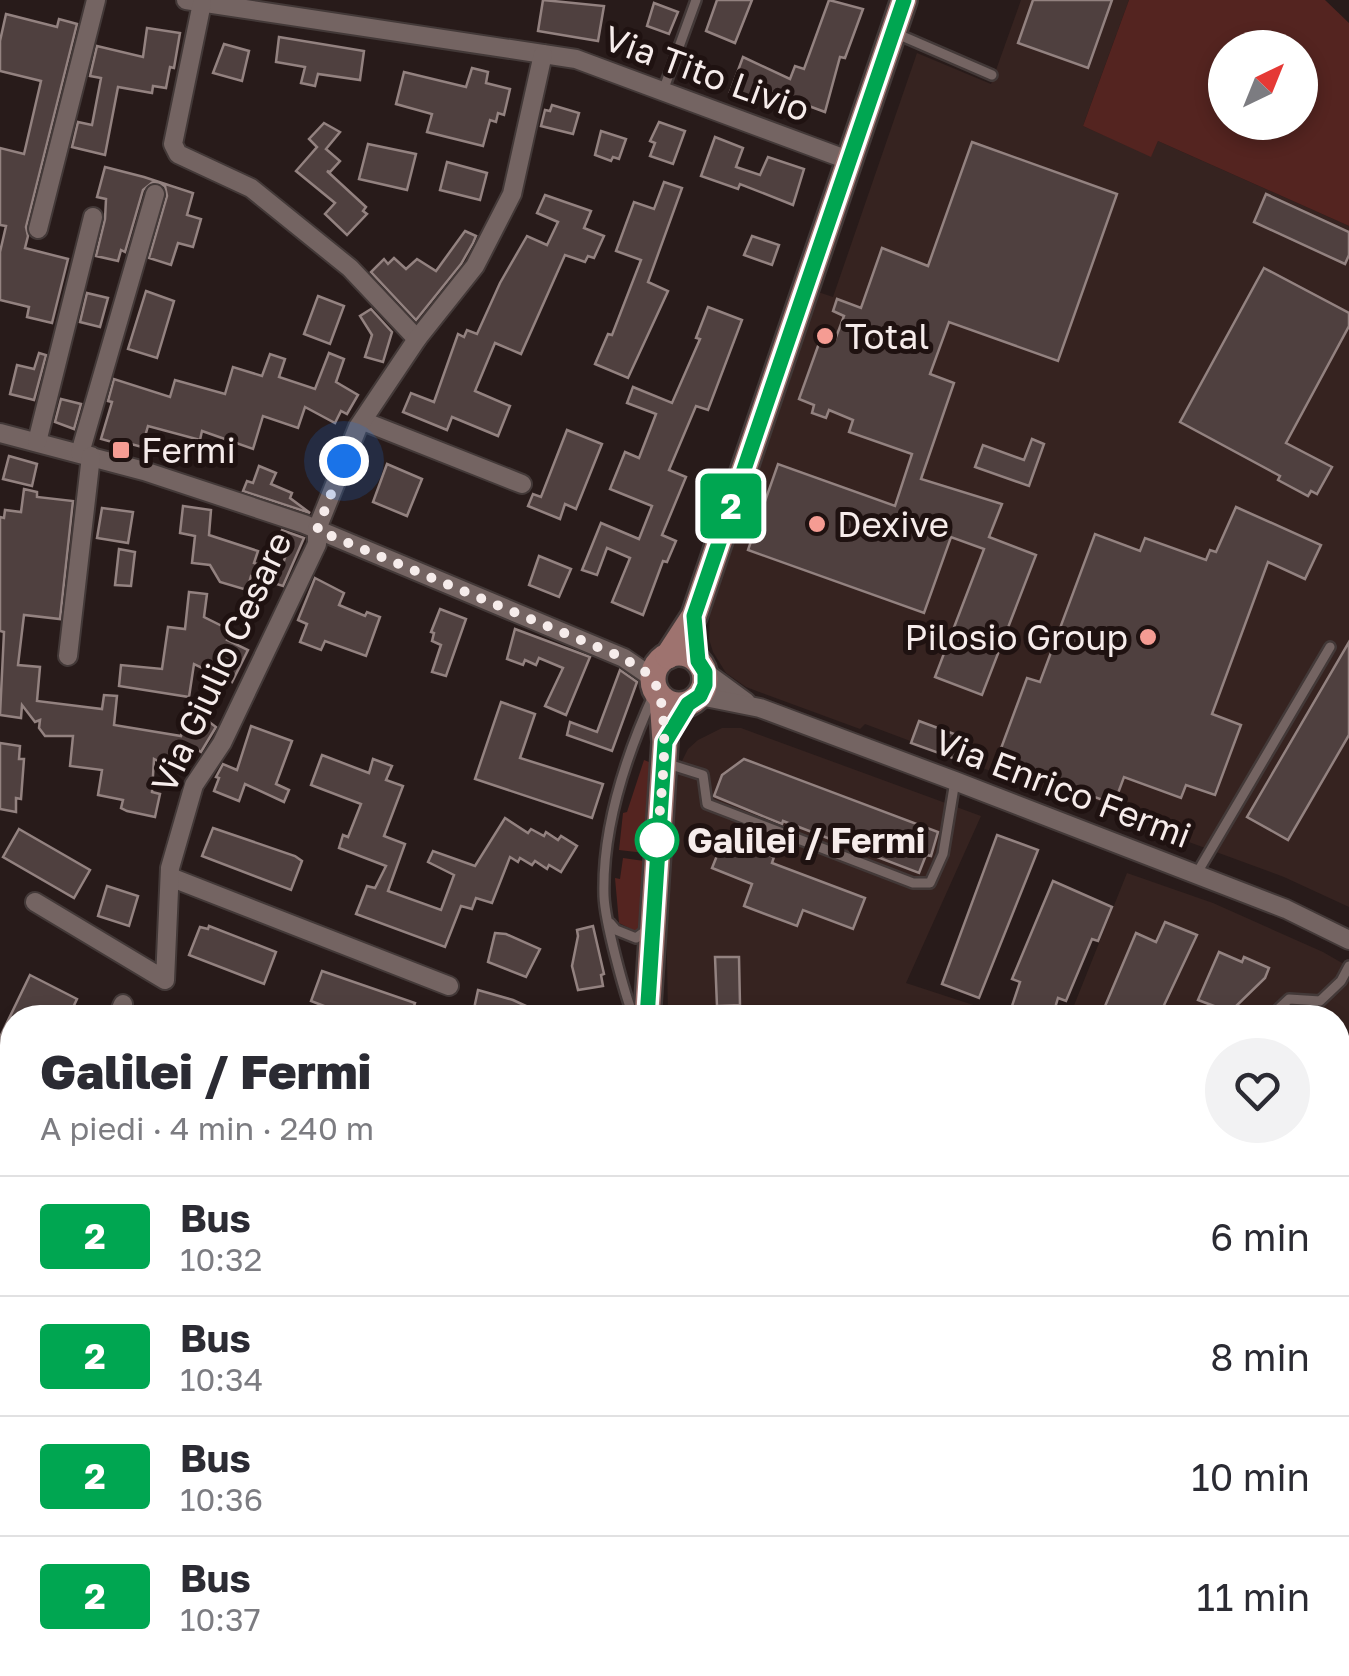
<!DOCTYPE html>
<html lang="it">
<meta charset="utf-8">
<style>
body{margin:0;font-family:"Golos Text",sans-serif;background:#f2f2f3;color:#2b2b33;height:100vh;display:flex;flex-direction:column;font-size:38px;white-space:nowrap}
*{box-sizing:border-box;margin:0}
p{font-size:32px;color:#7c7c81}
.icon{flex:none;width:55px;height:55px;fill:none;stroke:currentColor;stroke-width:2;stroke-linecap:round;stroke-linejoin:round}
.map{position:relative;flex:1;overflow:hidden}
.drawer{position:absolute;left:0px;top:1005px;width:1350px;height:672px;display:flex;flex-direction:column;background:#fff;border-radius:40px 40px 0 0;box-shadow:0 5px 15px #0003}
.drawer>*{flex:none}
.badge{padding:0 20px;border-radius:8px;font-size:35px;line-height:65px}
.needle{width:65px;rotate:43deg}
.fabs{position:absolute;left:1208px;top:30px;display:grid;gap:20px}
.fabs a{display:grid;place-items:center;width:110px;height:110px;border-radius:50%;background:#fff;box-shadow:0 5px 15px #0003;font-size:50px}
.you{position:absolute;width:50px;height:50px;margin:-25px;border:8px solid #fff;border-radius:50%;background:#1a73e8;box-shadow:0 0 0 15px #1a73e833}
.map>.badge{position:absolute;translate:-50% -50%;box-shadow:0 0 0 5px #fff}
.round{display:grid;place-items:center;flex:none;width:105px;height:105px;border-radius:52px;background:#f2f2f3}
.headline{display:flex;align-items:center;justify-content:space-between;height:170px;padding:0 40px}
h1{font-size:48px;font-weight:800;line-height:75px}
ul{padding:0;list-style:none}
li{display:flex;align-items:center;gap:30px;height:120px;padding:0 40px;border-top:2px solid #e1e1e2}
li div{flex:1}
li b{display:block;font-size:38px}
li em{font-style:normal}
li .badge{min-width:110px;font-weight:700;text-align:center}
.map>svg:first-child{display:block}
</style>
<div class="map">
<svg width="1349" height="1676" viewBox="0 0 1349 1676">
<rect width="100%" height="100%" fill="#281b1a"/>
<g fill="#362320">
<polygon points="1021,0 1129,0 1083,126 1151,156 1158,141 1349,226 1349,907 1284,877 1137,823 1138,815 1059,787 1052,794 865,724 860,729 746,687 726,673 713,652 709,639 710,610 818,292 833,297 917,53 991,84"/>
<polygon points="722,728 741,728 981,816 906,983 1010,1017 668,1017 666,902 679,767 688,749 698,740"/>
<polygon points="1127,873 1213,903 1323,952 1349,967 1349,1176 1338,1171 1338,1018 1069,1018"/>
</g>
<g fill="#542420" fill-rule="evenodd">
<path d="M1129,0h196l24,23v203l-191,-85 -7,16 -68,-31zM1225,48h75v74h-75z"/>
<polygon points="644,760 654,764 648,796 645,853 619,850 623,813 627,812"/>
<polygon points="623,858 644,861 643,931 633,930 619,923 615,878 620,879"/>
</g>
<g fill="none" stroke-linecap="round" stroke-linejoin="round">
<g stroke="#8c403a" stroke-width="5">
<polyline points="1338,1632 1349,1614"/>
<polyline points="1309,1676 1316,1665"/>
</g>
</g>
<g fill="#4f403f" stroke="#938280" stroke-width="2.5">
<polygon points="543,0 604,6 598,41 538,31"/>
<polygon points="717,0 752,0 735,43 706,31"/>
<polygon points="829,0 863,9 845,58 840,57 825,112 763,89 758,102 730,92 743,57 790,79 795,66 804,69"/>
<polygon points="1033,0 1112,0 1088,68 1018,43"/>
<polygon points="654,3 678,12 669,34 647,26"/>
<polygon points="6,14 57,27 59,19 77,24 26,227 28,236 25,248 68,259 52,323 27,317 29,307 0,300 0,252 6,226 0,225 0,148 24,154 41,81 0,71 0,41"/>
<polygon points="147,28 180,33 174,68 170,67 166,88 153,86 152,93 118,87 105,155 72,147 78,122 92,125 101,78 90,76 97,46 143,57"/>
<polygon points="279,37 364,51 360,80 318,74 315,86 301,83 305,67 276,62"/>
<polygon points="224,44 249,51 242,81 213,73"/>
<polygon points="472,68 488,72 486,83 510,89 504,115 498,113 496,122 490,120 483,146 427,132 432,114 396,104 404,72 466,87"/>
<polygon points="552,105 579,113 573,134 541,126 545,110 550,111"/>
<polygon points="659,122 685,131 673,164 650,156 655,143 650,141"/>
<polygon points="324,123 340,132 326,149 340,161 330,172 327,171 366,207 363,211 367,214 347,235 325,214 335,203 296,171 317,147 309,139"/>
<polygon points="601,131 626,139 619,159 613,157 611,161 595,155"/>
<polygon points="715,137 743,148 736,167 760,175 768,157 804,169 793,205 740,184 738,189 701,176"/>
<polygon points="972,142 1117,194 1058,361 949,322 930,374 954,383 921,479 1002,504 989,537 1036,555 982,695 935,677 984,549 951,537 924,613 748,550 778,464 895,506 912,454 849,432 853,420 829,410 826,418 812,413 814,405 799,399 822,335 835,340 844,316 833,311 837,299 861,308 882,248 928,266"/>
<polygon points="368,144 416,154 407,190 359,179"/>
<polygon points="447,162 487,173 480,200 440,190"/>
<polygon points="105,167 144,177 193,193 187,215 201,219 193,247 178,243 171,265 149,258 167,196 165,186 153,182 143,190 125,252 121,250 118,261 96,256 105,219 106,199 97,197"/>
<polygon points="664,182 682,188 648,282 668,291 628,378 595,364 608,334 612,335 641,260 616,251 634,202 654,209"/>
<polygon points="1266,194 1349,232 1349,255 1345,264 1254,222"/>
<polygon points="545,195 591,211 584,228 604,236 594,258 588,256 585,262 565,255 521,354 495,343 475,391 510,406 498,436 452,417 447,430 403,412 411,393 434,402 458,334 464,337 467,330 477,334 500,283 527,236 547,245 558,222 537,213"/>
<polygon points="465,231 476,236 473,243 461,264 416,320 371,272 384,259 388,264 394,258 406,269 417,259 436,271"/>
<polygon points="752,236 779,245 772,265 744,255"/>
<polygon points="1264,268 1349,313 1349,326 1286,443 1332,467 1317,494 1311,491 1308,496 1278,480 1280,476 1180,422"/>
<polygon points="146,291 174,301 157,358 128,349"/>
<polygon points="87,293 108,298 100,327 80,322"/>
<polygon points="318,296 344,306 330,344 304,334"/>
<polygon points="708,307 742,320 708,410 696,406 669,470 686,477 662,535 676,541 667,562 663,561 643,615 612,602 630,558 607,548 597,575 582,570 601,523 639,539 652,506 610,489 625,452 639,458 656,414 627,403 633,387 672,403 700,339 696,338"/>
<polygon points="371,309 392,332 383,362 365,357 372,335 360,316"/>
<polygon points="39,353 46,355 34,400 10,394 17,365 34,369"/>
<polygon points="329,353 344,359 336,382 358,395 347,414 341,411 335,423 305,407 298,428 263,416 253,449 202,431 200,440 148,426 142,447 131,444 130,447 101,439 112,402 108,401 114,379 170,397 175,380 225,394 233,367 262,376 270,354 285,359 279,377 315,389"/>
<polygon points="61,399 81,404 74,429 55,422"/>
<polygon points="567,430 602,444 576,509 565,504 560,519 528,506 533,494 541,497"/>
<polygon points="1032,439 1044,444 1029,486 975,467 983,445 1024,460"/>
<polygon points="9,456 37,464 32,486 3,479"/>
<polygon points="387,464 422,479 407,516 373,502"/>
<polygon points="259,466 276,473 271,484 292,493 290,498 310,513 243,491 247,481 253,483"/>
<polygon points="24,489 37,492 37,497 73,501 60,619 24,615 18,665 40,667 37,701 102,709 104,695 117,696 114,725 181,736 189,707 216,727 201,752 195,748 181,773 154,759 152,792 160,794 155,817 127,811 121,808 123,800 98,795 102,770 70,766 73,736 45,736 39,728 40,720 35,722 22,705 21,718 0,715 4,632 0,631 0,517 4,518 5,510 21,512"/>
<polygon points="183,506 211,510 209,535 258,551 254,563 280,572 289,546 277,541 282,530 304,538 283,586 251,576 247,590 220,582 210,565 192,563 195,536 180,533"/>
<polygon points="1236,507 1321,545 1305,579 1268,562 1212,714 1241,725 1215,795 1186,785 1181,798 1124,777 1114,804 996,762 1027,678 1040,682 1095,534 1140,551 1145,538 1206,560 1210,550 1216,552"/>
<polygon points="102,508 133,512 128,543 97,538"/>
<polygon points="119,549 135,552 131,586 115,585"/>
<polygon points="539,556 571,569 559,597 529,585"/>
<polygon points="315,578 344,593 339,605 365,616 367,612 380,617 366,656 325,641 321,650 300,642 307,624 298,620"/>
<polygon points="189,592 207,594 204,617 232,631 227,640 248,650 232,682 194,664 189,697 119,686 121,665 162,669 168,627 185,629"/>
<polygon points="440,609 466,619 446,676 432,672 441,645 432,641 434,633 431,632"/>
<polygon points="515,629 590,657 566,715 545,706 563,668 539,658 536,665 525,660 523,665 507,659"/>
<polygon points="1349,642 1349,735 1288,840 1247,817"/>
<polygon points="620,670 637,682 612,751 567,735 570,722 597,732"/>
<polygon points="501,702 535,714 520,758 603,784 592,818 475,779"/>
<polygon points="919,721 965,738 958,760 911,743"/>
<polygon points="251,726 292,741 276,784 289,790 284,802 245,784 239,801 214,791 219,778 216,777 223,764 237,770"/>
<polygon points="0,743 20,746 19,759 24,759 21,799 16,798 16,812 0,809"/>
<polygon points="322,755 369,773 373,759 392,766 386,780 403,786 384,836 405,844 388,891 441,910 454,875 428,862 433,851 475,866 505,818 528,833 531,829 544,836 546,832 558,840 561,836 577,846 561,872 549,865 547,869 535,861 532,865 520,858 518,862 510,857 492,903 476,898 472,909 461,906 445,947 356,914 367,886 375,888 386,866 339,848 343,835 348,837 361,804 311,785"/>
<polygon points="744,759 938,832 931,856 926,855 919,873 783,821 782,824 714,796 722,775"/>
<polygon points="213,828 295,856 302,861 291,890 202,856"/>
<polygon points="19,829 90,870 74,898 3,857"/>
<polygon points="997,835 1038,850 979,998 942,984"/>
<polygon points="724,838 774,857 772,863 865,898 853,929 803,910 797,926 744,906 752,884 712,868"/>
<polygon points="1053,881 1112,907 1098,941 1092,939 1066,1001 1058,998 1052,1018 1008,1018 1020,982 1012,979"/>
<polygon points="107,886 138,896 129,926 98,916"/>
<polygon points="1165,922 1197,935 1158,1018 1100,1018 1136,933 1156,942"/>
<polygon points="209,926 276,952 264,984 189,955 200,927 208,929"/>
<polygon points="593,926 604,974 601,975 603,986 578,990 572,966 578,936 577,930"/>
<polygon points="495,933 506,934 540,949 526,977 488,962"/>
<polygon points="1219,952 1242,962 1244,957 1269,968 1265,978 1230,1012 1198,1000"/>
<polygon points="715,957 739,957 740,1005 717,1006"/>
<polygon points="322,971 415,1003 414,1006 439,1018 355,1018 311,1001"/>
<polygon points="30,975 77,999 68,1018 12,1018 12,1074 0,1068 0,1037"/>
<polygon points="478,990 513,1000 552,1018 472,1018"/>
<polygon points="0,1111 12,1116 12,1158 8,1168 12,1170 12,1181 0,1210"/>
<polygon points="0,1355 12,1363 12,1410 0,1402"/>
<polygon points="12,1458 12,1519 0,1512 0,1479"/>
<polygon points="12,1560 12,1638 0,1627 0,1580"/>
</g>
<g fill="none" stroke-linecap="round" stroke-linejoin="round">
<g stroke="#433938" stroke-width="14">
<g id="lane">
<polyline points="895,33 992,75"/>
<polyline points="663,91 696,0"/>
<polyline points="665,763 703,775 707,804 913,883 930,883 943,854 955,781"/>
<polyline points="1197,873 1330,647"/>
<polyline points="610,923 616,930 636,938 647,930"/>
<path d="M634,1018c-10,-26 -29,-96 -30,-122 -2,-70 22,-141 51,-204"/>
<polyline points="1269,1018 1289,999 1320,1001 1341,981 1349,966"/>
<polyline points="1338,1067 1349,1054"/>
<polyline points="237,1665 251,1676"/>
</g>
</g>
<g stroke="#433938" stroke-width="22">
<g id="street">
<polyline points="186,0 576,59 848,160"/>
<polyline points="202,3 173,144 178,154 251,188 350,268 417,339"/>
<polyline points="38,229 96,0"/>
<polyline points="363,421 522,484"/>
<polyline points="0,433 144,471 304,524 624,658 653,678"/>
<polyline points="37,442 93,217"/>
<polyline points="80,453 155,194"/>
<polyline points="68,656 91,456"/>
<polyline points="705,672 746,702"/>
<polyline points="700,696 760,708 955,781 1286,909 1349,940"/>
<polyline points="170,877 449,986"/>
<polyline points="35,902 165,980 170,868 194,785 222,743 317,544 317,529 358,427 417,339 475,266 512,194 543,54"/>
<polyline points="117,1018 123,1004"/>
<polyline points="0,1287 12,1256"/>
<polyline points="0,1303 12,1308"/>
<polyline points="95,1676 104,1665"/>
<polyline points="469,1676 475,1665"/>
<polyline points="588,1676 591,1665"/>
</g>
</g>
<g stroke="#433938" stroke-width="30">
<g id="secondary">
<circle cx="679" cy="679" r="26"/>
<polyline points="668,656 694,616 904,0"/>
<polyline points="647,1018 665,742 662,699"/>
<polyline points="722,1676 724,1665"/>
</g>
</g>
<use href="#lane" stroke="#746462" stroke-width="9"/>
<use href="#street" stroke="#746462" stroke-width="18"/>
<use href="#secondary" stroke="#9e736f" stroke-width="25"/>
</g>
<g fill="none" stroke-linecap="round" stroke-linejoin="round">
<g stroke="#fff" stroke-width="22">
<polyline id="line" points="647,1018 665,742 688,704 700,696 705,685 705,672 698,661 694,616 904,0"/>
</g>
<use href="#line" stroke="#00a651" stroke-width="15"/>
<path stroke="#f6eceb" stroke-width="10" stroke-dasharray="0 18" d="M344,461l-27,69 307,128c8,6 19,11 26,18 25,27 10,126 7,164"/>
</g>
<g fill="#f59c93" stroke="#1f1211" stroke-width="4">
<circle cx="825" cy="336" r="10"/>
<rect x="111" y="440" width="20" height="20" rx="5"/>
<circle cx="817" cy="524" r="10"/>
<circle cx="1148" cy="637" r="10"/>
</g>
<circle fill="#fff" stroke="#00a651" stroke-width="5" cx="657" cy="840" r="20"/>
<g text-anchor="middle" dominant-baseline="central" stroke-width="10" stroke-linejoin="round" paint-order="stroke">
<g font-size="35" fill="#f6eceb" stroke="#1f1211">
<text transform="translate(707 73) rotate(20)">Via Tito Livio</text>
<text transform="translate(221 662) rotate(-65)">Via Giulio Cesare</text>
<text transform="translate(1063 788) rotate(21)">Via Enrico Fermi</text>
</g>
<g font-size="35" fill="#f6eceb" stroke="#1f1211" text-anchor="start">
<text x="845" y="336">Total</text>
<text x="141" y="450">Fermi</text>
<text x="837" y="524">Dexive</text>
<text x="1128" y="637" text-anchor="end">Pilosio Group</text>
</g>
<g font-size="35" font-weight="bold" fill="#f6eceb" stroke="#1f1211" text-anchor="start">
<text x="687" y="840">Galilei / Fermi</text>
</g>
</g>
</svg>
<div class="fabs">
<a><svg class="needle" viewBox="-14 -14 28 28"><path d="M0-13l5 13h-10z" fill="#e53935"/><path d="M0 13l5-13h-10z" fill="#7c7c81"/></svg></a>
</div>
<div class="you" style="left:344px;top:461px"></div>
<b class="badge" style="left:731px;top:506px;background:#00a651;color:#fff">2</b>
<section class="drawer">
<div class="headline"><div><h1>Galilei / Fermi</h1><p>A piedi · 4 min · 240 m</p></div><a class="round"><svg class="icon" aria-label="heart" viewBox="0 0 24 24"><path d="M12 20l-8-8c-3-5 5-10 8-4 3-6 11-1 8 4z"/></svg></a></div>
<ul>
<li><span class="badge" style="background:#00a651;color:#fff">2</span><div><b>Bus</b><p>10:32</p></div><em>6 min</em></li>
<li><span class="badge" style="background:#00a651;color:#fff">2</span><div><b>Bus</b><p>10:34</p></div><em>8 min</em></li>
<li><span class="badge" style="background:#00a651;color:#fff">2</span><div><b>Bus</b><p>10:36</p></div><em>10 min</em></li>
<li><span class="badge" style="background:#00a651;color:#fff">2</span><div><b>Bus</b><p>10:37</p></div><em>11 min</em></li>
</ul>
</section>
</div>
